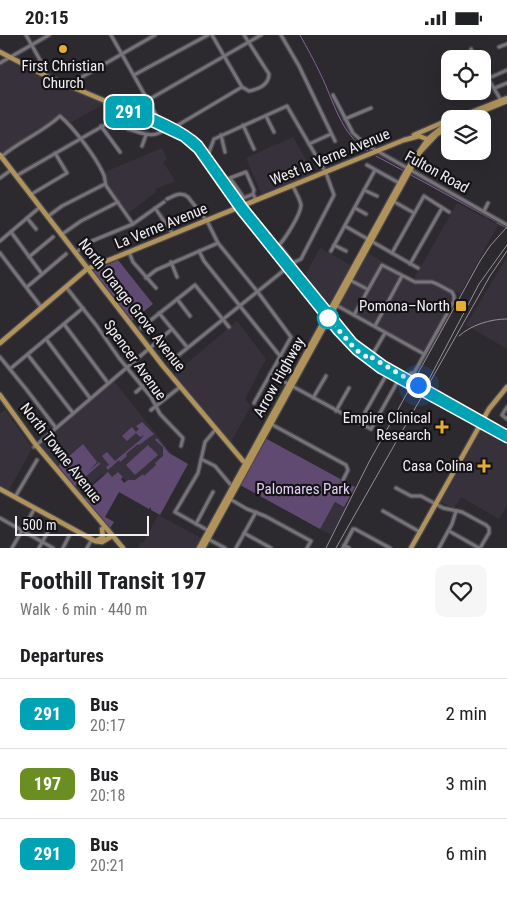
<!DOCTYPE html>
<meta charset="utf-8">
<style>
body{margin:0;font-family:"Roboto Condensed",sans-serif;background:#f6f6f6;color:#202124;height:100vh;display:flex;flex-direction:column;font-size:19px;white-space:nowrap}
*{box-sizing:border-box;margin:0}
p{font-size:16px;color:#757577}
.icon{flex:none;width:28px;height:28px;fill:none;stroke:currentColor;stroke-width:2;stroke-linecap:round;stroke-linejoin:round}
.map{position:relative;height:513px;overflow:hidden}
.side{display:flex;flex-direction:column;background:#fff;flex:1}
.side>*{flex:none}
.badge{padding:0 10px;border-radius:8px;font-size:18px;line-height:32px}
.controls{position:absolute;left:441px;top:15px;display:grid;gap:10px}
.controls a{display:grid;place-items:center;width:50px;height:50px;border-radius:10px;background:#fff;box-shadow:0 5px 20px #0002;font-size:25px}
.scale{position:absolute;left:15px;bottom:12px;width:134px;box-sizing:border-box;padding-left:5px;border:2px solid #f2eff3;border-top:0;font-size:14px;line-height:18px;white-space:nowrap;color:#f2eff3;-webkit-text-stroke:4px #141316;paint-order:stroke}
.you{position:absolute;width:25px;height:25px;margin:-12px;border:4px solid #fff;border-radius:50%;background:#1a73e8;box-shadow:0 0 0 8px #1a73e833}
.map>.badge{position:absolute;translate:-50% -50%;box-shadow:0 0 0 2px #fff}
h2{padding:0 20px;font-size:19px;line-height:45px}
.round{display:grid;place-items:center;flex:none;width:52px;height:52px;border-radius:10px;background:#f6f6f6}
.overview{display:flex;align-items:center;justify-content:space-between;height:85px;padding:0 20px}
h1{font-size:24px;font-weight:700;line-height:38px}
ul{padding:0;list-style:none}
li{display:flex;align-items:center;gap:15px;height:70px;padding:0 20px;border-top:1px solid #e0e0e0}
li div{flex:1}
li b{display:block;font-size:19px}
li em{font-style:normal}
li .badge{min-width:55px;font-weight:700;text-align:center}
.status{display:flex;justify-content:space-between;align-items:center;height:35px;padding:0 25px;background:#fff;direction:ltr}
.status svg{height:14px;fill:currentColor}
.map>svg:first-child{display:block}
</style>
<div class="status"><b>20:15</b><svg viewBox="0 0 49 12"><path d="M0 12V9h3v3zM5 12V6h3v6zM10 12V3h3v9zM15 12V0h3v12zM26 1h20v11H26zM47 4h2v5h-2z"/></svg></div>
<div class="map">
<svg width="507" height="513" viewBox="0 0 507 513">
<rect width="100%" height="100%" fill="#2d2a2f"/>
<g fill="#37313c">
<polygon points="9,26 49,45 104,69 70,88 64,80 58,79 50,88 2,118 0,115 0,31"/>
<polygon points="293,102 314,139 262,160 246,123"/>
<polygon points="162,113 167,124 163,127 175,146 155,154 157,156 129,178 108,151 105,137"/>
<polygon points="457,168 498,190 460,259 453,255 450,259 451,266 425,314 423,316 341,271 340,268 367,218 414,244"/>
<polygon points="320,213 351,230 327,272 325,272 303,244"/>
<polygon points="507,222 507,314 466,290"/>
<polygon points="237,286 266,324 245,364 251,371 231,407 174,339"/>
<polygon points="114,346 171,418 144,441 143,440 135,445 126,446 118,437 112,442 103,439 80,459 40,410"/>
<polygon points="5,375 32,413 9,455 0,450 0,379"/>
<polygon points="484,393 507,406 507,470 499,484 461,462 454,473 441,467 482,394"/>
<polygon points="335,467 346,473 331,500 320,494"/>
<polygon points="158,480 201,503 196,513 138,513 141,507 143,508"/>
</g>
<g fill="#614a71">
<polygon points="118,225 153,269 132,286 93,236"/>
<polygon points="142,387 154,399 139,410 138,409 126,419 127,421 120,427 119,425 108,435 106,432 109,430 102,421 107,417 115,426 140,405 144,400 140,402 136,398 127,406 122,401 132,392 136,397 139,394 136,391"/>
<polygon points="157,403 169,418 188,429 160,480 151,475 151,472 149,474 119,457 105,482 114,487 109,495 81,461 86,463 84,458 108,437 112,442 118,437 123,442 121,444 124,448 128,445 135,445 143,439 144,441 156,430 155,428 163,421 163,412 155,405"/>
<polygon points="265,403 355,452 344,472 335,467 320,494 240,450"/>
<polygon points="83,409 97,427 89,436 99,427 100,429 74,452 57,432"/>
<polygon points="148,410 158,420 135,440 126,430"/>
</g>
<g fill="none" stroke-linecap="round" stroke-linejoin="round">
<g stroke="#8760a1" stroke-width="1">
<path d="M300,0c7,13 14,25 20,38 14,28 20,61 48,78"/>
<polyline points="376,121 404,136"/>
<polyline points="411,140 495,186"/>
<polyline points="497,188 507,193"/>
</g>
<g stroke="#4a474c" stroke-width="5.5">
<g id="minor">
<polyline points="26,0 44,32 46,41"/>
<polyline points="111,0 160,87"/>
<path d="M212,0l30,52 7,4c10,-2 20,-6 20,-17l-25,-39"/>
<polyline points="281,0 299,31 335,106"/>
<polyline points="499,12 507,9"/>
<polyline points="471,14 477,24"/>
<polyline points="0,28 49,0"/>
<polyline points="482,33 502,67"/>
<polyline points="134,40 208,0"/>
<polyline points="489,43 507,35"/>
<polyline points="68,50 155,0"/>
<polyline points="495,53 507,48"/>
<polyline points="333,60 353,98 365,109 507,190"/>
<polyline points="266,81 274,97"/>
<polyline points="345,84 371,73"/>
<polyline points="243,90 254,114"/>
<polyline points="101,91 120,117"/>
<polyline points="173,93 242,52"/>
<path d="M128,94c14,4 27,11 38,-1"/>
<polyline points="221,100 225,117"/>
<polyline points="309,109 331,99"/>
<polyline points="142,111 146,100"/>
<path d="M203,121l6,-4 5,-13 73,-33 39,67 8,22 -33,64 -8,4 -14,-18c6,-6 22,-31 22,-40 -1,-6 -6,-14 -8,-19"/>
<path d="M1,122c18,-16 41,-24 59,-41 14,12 35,40 43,57 3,5 1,10 4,14l26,37"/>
<polyline points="367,130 399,148"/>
<polyline points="16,141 261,0"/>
<polyline points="0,143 11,135"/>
<polyline points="364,155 377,161"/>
<polyline points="253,159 244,163 230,143 246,137 254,155 253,159 256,165"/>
<polyline points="30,160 67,138 55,118"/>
<path d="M167,164c7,-3 14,-8 21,-2l19,24 11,22 39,48 34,46 -37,66"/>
<polyline points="393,166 414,178"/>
<polyline points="155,173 173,199"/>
<polyline points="355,173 366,179"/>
<polyline points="484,176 488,168"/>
<polyline points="47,182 62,171 105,149"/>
<polyline points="27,183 36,194"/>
<polyline points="345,191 418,233"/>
<polyline points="11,197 42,239"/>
<polyline points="61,200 81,186 118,167"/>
<polyline points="0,206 40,172"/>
<polyline points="334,210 346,216"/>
<polyline points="199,216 204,226 280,321"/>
<polyline points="331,216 375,135"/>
<polyline points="129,217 133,227 156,253"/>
<polyline points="0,218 42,273"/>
<polyline points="75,218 92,206 133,189 164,167"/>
<polyline points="392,218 424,161 449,177"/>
<polyline points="29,222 53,202"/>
<polyline points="171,227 177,242"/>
<polyline points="410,229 442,173"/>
<polyline points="146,243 156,235 218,208"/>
<polyline points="348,244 367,254"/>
<polyline points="27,252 66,219"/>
<polyline points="66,252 96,290 119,323 151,362 160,379 183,403 181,411"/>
<polyline points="177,264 190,281"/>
<polyline points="336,270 424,319"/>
<polyline points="159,278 187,312"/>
<polyline points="354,280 382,230 415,247 432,247 437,249 452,257 454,261 454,266 414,338 411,338"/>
<polyline points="64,289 108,348"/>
<polyline points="375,291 402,241"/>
<polyline points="141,293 195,250 229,292"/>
<polyline points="46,304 90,363"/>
<polyline points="28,320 73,378"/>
<polyline points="0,322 26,354 56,393"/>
<polyline points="371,322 385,298"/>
<polyline points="170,327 288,232"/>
<polyline points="10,334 83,273"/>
<polyline points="270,339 371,394 399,344"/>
<polyline points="136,357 143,351"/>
<polyline points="313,363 326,341"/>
<polyline points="507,372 502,380 507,384"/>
<polyline points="151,375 180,352"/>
<polyline points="336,376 349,353"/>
<polyline points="359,388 388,337"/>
<polyline points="271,389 346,430 348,435 343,445"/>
<polyline points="34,412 172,294"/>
<polyline points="201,424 215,431 230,449"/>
<polyline points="396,453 411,461 421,461 443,473 462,477 486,490 489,493 489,498 480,513"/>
<polyline points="15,462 37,425"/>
<polyline points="230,464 247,474 265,481 311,506 307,513"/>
<polyline points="383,476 420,497"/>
<polyline points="0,483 53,513"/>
<polyline points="196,489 213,457"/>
<polyline points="209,496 175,477 198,438 205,407 216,394"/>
<polyline points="449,496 479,513"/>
<polyline points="244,498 271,513"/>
<polyline points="208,504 225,513"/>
<polyline points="344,510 349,513"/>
<polyline points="12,513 35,473"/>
<polyline points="39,513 51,491"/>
<polyline points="63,513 69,501"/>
<polyline points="87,513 92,504"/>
<polyline points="236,513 256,477"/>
<polyline points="343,513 353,494 355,494 390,513"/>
<polyline points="439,513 452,489 456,476"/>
</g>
</g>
<g stroke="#4a474c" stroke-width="7">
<g id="major">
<polyline points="0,17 46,41 129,76 183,102 203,121 241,175 338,296 356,315 381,334 507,403"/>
<polyline points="146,81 184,99"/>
<polyline points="454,84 507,63"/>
<polyline points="463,84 507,66"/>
<polyline points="414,100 446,86"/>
<polyline points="0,120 163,331 243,426 248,429"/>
<polyline points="233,159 306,251 347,301 358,312 383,330 499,395"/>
<polyline points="0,308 87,234 404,105 419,101 429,105"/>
<polyline points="0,360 36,410 123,513"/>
<polyline points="0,454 95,506 102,507 112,501"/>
<polyline points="96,506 103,502 102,494"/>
<polyline points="199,513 408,133 428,104 450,86"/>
<polyline points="203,513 420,117 436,100 450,90"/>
<polyline points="411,513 489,374 507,352"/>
</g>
</g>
<use href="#minor" stroke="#77737a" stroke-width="3"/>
<use href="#major" stroke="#b0935b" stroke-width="4.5"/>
<polyline stroke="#949195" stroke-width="1" points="426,350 479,249 507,210"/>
<g stroke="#949195" stroke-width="1">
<path d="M459,301c12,-11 31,-17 48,-17"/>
<polyline points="326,513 369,427 480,226 490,211 507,192"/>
<polyline points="336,513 490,241 507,216"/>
</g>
</g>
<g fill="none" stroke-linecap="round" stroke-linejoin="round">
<g stroke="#fff" stroke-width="11">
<path id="line" d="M507,400l-124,-70 -30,-22 -109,-134 -46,-64c-14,-14 -50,-31 -69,-34l55,26 14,12 43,61 97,121 18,19 25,19 126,69"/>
</g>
<use href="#line" stroke="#00a3b4" stroke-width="8"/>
<polyline stroke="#f2eff3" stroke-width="5" stroke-dasharray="0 9" points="328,283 356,315 370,324 371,322 418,350"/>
</g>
<g fill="#e4ae35" stroke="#141316" stroke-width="2">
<circle cx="63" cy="14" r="5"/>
<rect x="455" y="265" width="12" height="12" rx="2.5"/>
<path d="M439.5 384.5h5v5h5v5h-5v5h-5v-5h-5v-5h5z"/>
<path d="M481.5 423.5h5v5h5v5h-5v5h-5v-5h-5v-5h5z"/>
</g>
<circle fill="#fff" stroke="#00a3b4" stroke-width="2.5" cx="328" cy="283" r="10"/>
<g text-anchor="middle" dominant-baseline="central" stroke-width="4.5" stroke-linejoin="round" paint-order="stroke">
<g font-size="15" fill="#f2eff3" stroke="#141316" text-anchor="end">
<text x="63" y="31" text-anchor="middle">First Christian<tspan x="63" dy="17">Church</tspan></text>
<text x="450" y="271">Pomona–North</text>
<text x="431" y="383">Empire Clinical<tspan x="431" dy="17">Research</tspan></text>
<text x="473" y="431">Casa Colina</text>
</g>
<g font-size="15" fill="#f2eff3" stroke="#141316">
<text transform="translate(330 122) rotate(-22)">West la Verne Avenue</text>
<text transform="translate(437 137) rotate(29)">Fulton Road</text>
<text transform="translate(161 191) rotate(-22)">La Verne Avenue</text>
<text transform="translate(132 270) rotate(52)">North Orange Grove Avenue</text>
<text transform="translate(135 325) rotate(54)">Spencer Avenue</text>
<text transform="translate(279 342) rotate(-61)">Arrow Highway</text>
<text transform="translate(61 418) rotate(52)">North Towne Avenue</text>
</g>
<g font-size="15" fill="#e4cff4" stroke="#141316">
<text x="303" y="454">Palomares Park</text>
</g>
</g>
</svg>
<div class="controls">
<a><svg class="icon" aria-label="locate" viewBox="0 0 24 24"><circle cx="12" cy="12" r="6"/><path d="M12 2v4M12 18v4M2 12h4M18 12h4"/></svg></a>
<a><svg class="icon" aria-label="layers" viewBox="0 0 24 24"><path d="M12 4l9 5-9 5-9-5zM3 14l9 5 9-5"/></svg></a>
</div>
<div class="scale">500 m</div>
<div class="you" style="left:418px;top:350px"></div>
<b class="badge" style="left:129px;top:77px;background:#00a3b4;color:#fff">291</b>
</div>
<section class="side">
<div class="overview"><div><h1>Foothill Transit 197</h1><p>Walk · 6 min · 440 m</p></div><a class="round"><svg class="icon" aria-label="heart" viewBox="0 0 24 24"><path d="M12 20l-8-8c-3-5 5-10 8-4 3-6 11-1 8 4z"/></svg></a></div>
<h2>Departures</h2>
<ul>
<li><span class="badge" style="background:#00a3b4;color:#fff">291</span><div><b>Bus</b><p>20:17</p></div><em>2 min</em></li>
<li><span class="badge" style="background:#6b8e23;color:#fff">197</span><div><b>Bus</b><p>20:18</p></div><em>3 min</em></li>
<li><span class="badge" style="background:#00a3b4;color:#fff">291</span><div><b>Bus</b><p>20:21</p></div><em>6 min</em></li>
</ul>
</section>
